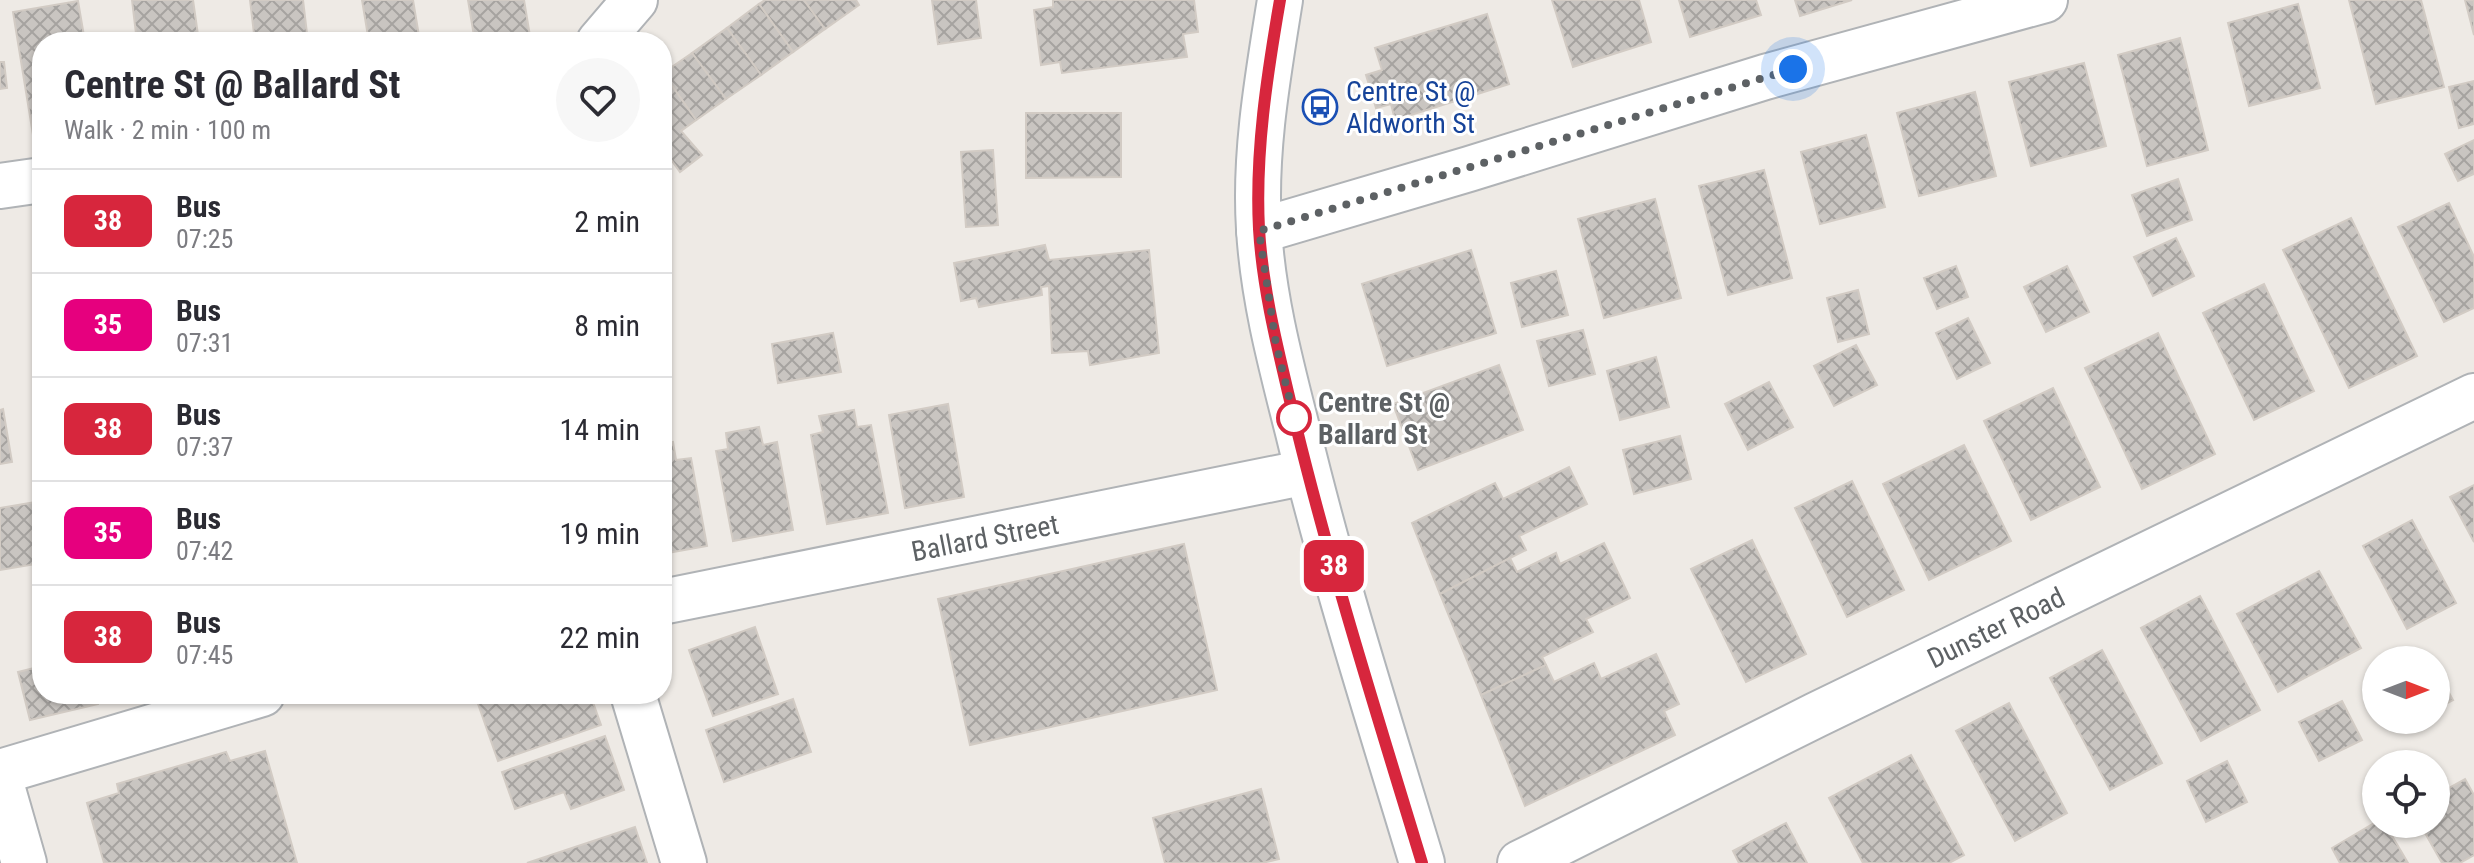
<!DOCTYPE html>
<meta charset="utf-8">
<style>
body{margin:0;font-family:"Roboto Condensed",sans-serif;background:#f7f7f7;color:#2b2b33;height:100vh;display:flex;flex-direction:column;font-size:30px;white-space:nowrap}
*{box-sizing:border-box;margin:0}
p{font-size:26px;color:#7c7c81}
.icon{flex:none;width:44px;height:44px;fill:none;stroke:currentColor;stroke-width:2;stroke-linecap:round;stroke-linejoin:round}
.map{position:relative;flex:1;overflow:hidden}
.side{position:absolute;left:32px;top:32px;width:640px;height:672px;display:flex;flex-direction:column;background:#fff;border-radius:32px;box-shadow:0 2px 6px #0004}
.side>*{flex:none}
.badge{padding:0 16px;border-radius:12px;font-size:28px;line-height:52px}
.needle{width:52px;rotate:90deg}
.tools{position:absolute;left:2362px;top:646px;display:grid;gap:16px}
.tools a{display:grid;place-items:center;width:88px;height:88px;border-radius:50%;background:#fff;box-shadow:0 2px 6px #0004;font-size:40px}
.you{position:absolute;width:40px;height:40px;margin:-20px;border:6px solid #fff;border-radius:50%;background:#1a73e8;box-shadow:0 0 0 12px #1a73e833}
.map>.badge{position:absolute;translate:-50% -50%;box-shadow:0 0 0 4px #fff}
.round{display:grid;place-items:center;flex:none;width:84px;height:84px;border-radius:42px;background:#f7f7f7}
.head{display:flex;align-items:center;justify-content:space-between;height:136px;padding:0 32px}
h1{font-size:38px;font-weight:700;line-height:60px}
ul{padding:0;list-style:none}
li{display:flex;align-items:center;gap:24px;height:104px;padding:0 32px;border-top:2px solid #e1e1e2}
li div{flex:1}
li b{display:block;font-size:30px}
li em{font-style:normal}
li .badge{min-width:88px;font-weight:700;text-align:center}
.map>svg:first-child{display:block}
</style>
<div class="map">
<svg width="2474" height="863" viewBox="0 0 2474 863">
<defs>
<pattern id="building-cross-hatch" width="8" height="8" patternUnits="userSpaceOnUse" patternTransform="scale(2)"><rect width="8" height="8" fill="#c9c5c1"/><path d="M0 0l8 8M0 8l8-8" fill="none" stroke="#a6a3a0"/></pattern>
</defs>
<rect width="100%" height="100%" fill="#eeeae5"/>
<g fill="url(#building-cross-hatch)" stroke="#d2cbc4" stroke-width="2">
<polygon points="132,0 193,0 199,42 137,42"/>
<polygon points="250,0 303,0 308,42 255,42"/>
<polygon points="362,0 413,0 420,42 369,42"/>
<polygon points="468,0 524,0 531,42 475,42"/>
<polygon points="765,0 804,0 825,29 793,52 759,4"/>
<polygon points="804,0 856,0 859,5 825,29"/>
<polygon points="932,0 976,0 981,38 938,44"/>
<polygon points="1053,0 1194,0 1198,32 1183,34 1187,57 1062,73 1060,62 1041,65 1034,10 1053,7"/>
<polygon points="1552,0 1639,0 1651,42 1573,67"/>
<polygon points="1679,0 1756,0 1761,15 1690,37"/>
<polygon points="1795,0 1852,0 1800,16"/>
<polygon points="2349,0 2421,0 2444,87 2376,104"/>
<polygon points="2465,0 2474,0 2474,35"/>
<polygon points="78,1 85,42 42,42 42,134 33,135 13,12"/>
<polygon points="759,4 793,52 761,75 727,28"/>
<polygon points="2298,4 2320,88 2249,106 2228,23"/>
<polygon points="1487,14 1509,84 1395,120 1391,104 1376,108 1366,75 1382,70 1375,48"/>
<polygon points="727,28 761,75 726,99 692,53"/>
<polygon points="2180,38 2208,150 2147,166 2118,55"/>
<polygon points="692,53 726,99 696,120 663,73"/>
<polygon points="0,62 4,62 7,88 0,89"/>
<polygon points="2084,63 2106,146 2031,166 2009,82"/>
<polygon points="663,73 696,120 681,131 702,155 680,172 662,147"/>
<polygon points="2474,81 2474,124 2459,128 2449,87"/>
<polygon points="1975,92 1996,176 1919,196 1897,113"/>
<polygon points="1026,113 1121,113 1121,177 1026,178"/>
<polygon points="1866,135 1885,207 1820,224 1801,152"/>
<polygon points="2474,140 2474,174 2458,181 2445,154"/>
<polygon points="993,150 998,225 966,227 961,152"/>
<polygon points="1764,170 1792,278 1728,295 1699,186"/>
<polygon points="2178,179 2192,220 2147,236 2132,195"/>
<polygon points="1655,199 1681,298 1604,318 1578,219"/>
<polygon points="2449,203 2474,257 2474,308 2444,322 2398,227"/>
<polygon points="2351,218 2417,356 2349,388 2283,250"/>
<polygon points="2176,238 2194,276 2153,296 2134,257"/>
<polygon points="1045,245 1049,260 1149,250 1159,353 1090,365 1088,351 1052,353 1049,286 1041,287 1042,295 979,307 976,298 961,301 954,263"/>
<polygon points="1471,250 1496,333 1387,366 1362,284"/>
<polygon points="1956,266 1968,297 1937,309 1924,278"/>
<polygon points="2067,266 2089,312 2046,332 2024,287"/>
<polygon points="1556,271 1568,315 1522,327 1511,283"/>
<polygon points="2264,284 2314,391 2254,420 2203,313"/>
<polygon points="1858,290 1869,334 1838,342 1827,298"/>
<polygon points="1968,318 1990,363 1957,379 1936,333"/>
<polygon points="1583,330 1595,374 1549,386 1537,341"/>
<polygon points="833,333 841,372 778,383 772,344"/>
<polygon points="2158,333 2215,454 2142,489 2085,368"/>
<polygon points="1856,345 1877,385 1834,406 1814,366"/>
<polygon points="1656,357 1669,407 1620,420 1607,371"/>
<polygon points="1499,365 1523,430 1418,470 1393,404"/>
<polygon points="1769,382 1793,427 1748,450 1725,404"/>
<polygon points="2053,388 2100,487 2031,520 1984,421"/>
<polygon points="948,404 964,497 905,508 889,415"/>
<polygon points="3,409 12,462 0,464 0,410"/>
<polygon points="854,410 857,427 871,425 888,513 827,524 811,435 823,432 819,416"/>
<polygon points="759,427 763,445 777,442 793,530 733,541 716,451 728,449 726,433"/>
<polygon points="1680,436 1691,479 1634,494 1623,450"/>
<polygon points="673,442 676,460 691,458 707,546 662,554 662,444"/>
<polygon points="1964,445 2011,541 1929,580 1883,484"/>
<polygon points="1569,467 1587,504 1519,536 1526,550 1440,594 1412,523 1495,483 1503,499"/>
<polygon points="1852,481 1904,590 1847,617 1795,508"/>
<polygon points="2474,485 2474,542 2450,497"/>
<polygon points="36,502 39,521 42,520 42,563 0,570 0,508"/>
<polygon points="2412,520 2456,603 2407,629 2363,546"/>
<polygon points="1752,540 1806,654 1746,682 1691,569"/>
<polygon points="1604,543 1630,598 1586,619 1593,632 1542,657 1546,665 1481,695 1440,594 1510,558 1517,572 1556,553 1560,564"/>
<polygon points="1184,544 1217,690 970,745 938,599"/>
<polygon points="2319,571 2361,648 2278,692 2237,614"/>
<polygon points="2200,596 2260,710 2201,741 2141,628"/>
<polygon points="755,627 778,694 713,716 689,650"/>
<polygon points="2102,650 2162,763 2110,790 2050,678"/>
<polygon points="1656,654 1679,704 1664,711 1675,735 1525,806 1481,695 1546,665 1554,682 1594,663 1601,679"/>
<polygon points="42,666 42,694 96,694 98,704 30,720 18,672"/>
<polygon points="2436,669 2453,700 2436,709"/>
<polygon points="498,694 590,694 601,725 498,761 477,701"/>
<polygon points="793,699 811,752 724,782 706,730"/>
<polygon points="2342,701 2362,740 2319,761 2299,722"/>
<polygon points="2009,703 2067,813 2015,841 1956,731"/>
<polygon points="605,736 624,790 571,809 564,792 515,809 502,772"/>
<polygon points="265,751 297,863 104,863 87,803 119,793 117,784 226,752 230,761"/>
<polygon points="1911,755 1964,855 1949,863 1863,863 1829,798"/>
<polygon points="2227,761 2247,802 2206,822 2187,781"/>
<polygon points="2465,779 2474,795 2474,855 2460,863 2442,863 2420,824 2436,824 2436,795"/>
<polygon points="1261,789 1279,859 1262,863 1165,863 1153,818"/>
<polygon points="2376,822 2376,824 2385,824 2408,863 2340,863 2332,848"/>
<polygon points="1786,823 1807,863 1739,863 1733,851"/>
<polygon points="635,827 647,863 527,863"/>
</g>
<g fill="none" stroke-linecap="round" stroke-linejoin="round">
<g stroke="#b0b3b6" stroke-width="48">
<g id="minor">
<polyline points="599,42 635,0"/>
<polyline points="0,186 42,180"/>
<polyline points="1259,231 1469,169 1765,77 2045,0"/>
<polyline points="662,602 1307,472"/>
<polyline points="633,694 684,863"/>
<polyline points="0,772 262,694"/>
<polyline points="0,779 24,863"/>
<polyline points="1520,863 1816,715 2474,396"/>
</g>
</g>
<g stroke="#b1b5b9" stroke-width="48">
<path id="secondary" d="M1280,0c-12,75 -26,153 -21,229 4,69 22,136 39,203 35,145 81,288 124,431"/>
</g>
<use href="#minor" stroke="#fff" stroke-width="44"/>
<use href="#secondary" stroke="#fff" stroke-width="44"/>
</g>
<g fill="none" stroke-linecap="round" stroke-linejoin="round">
<g stroke="#fff" stroke-width="18">
<path id="line" d="M1280,0c-13,75 -25,153 -21,229 4,67 22,132 37,197 36,147 82,292 126,437"/>
</g>
<use href="#line" stroke="#d7263d" stroke-width="12"/>
<polyline stroke="#5d6164" stroke-width="8" stroke-dasharray="0 14.4" points="1294,418 1295,421 1276,344 1259,231 1793,69"/>
</g>
<defs>
<g id="bus-ring" transform="scale(1.8)"><circle r="9.5" fill="#fff" stroke="#1a4fb4" stroke-width="1.5"/><path d="M-5-6H5V4H4V6H2V4H-2V6H-4V4H-5ZM-3.5-4V0h7V-4ZM-3.5 1.2v1.5H-2V1.2ZM2 1.2v1.5H3.5V1.2Z" fill="#1a4fb4"/></g>
</defs>
<g fill-rule="evenodd">
<use href="#bus-ring" x="1320" y="107"/>
</g>
<circle fill="#fff" stroke="#d7263d" stroke-width="4" cx="1294" cy="418" r="16"/>
<g text-anchor="middle" dominant-baseline="central" stroke-width="6" stroke-linejoin="round" paint-order="stroke">
<g font-size="28" fill="#164399" stroke="#fff" text-anchor="start">
<text x="1346" y="91">Centre St @<tspan x="1346" dy="32">Aldworth St</tspan></text>
</g>
<g font-size="28" font-weight="bold" fill="#5d6164" stroke="#fff" text-anchor="start">
<text x="1318" y="402">Centre St @<tspan x="1318" dy="32">Ballard St</tspan></text>
</g>
<g font-size="28" fill="#5d6164" stroke="#fff">
<text transform="translate(985 538) rotate(-11)">Ballard Street</text>
<text transform="translate(1996 628) rotate(-26)">Dunster Road</text>
</g>
</g>
</svg>
<div class="tools">
<a><svg class="needle" viewBox="-14 -14 28 28"><path d="M0-13l5 13h-10z" fill="#e53935"/><path d="M0 13l5-13h-10z" fill="#7c7c81"/></svg></a>
<a><svg class="icon" aria-label="locate" viewBox="0 0 24 24"><circle cx="12" cy="12" r="6"/><path d="M12 2v4M12 18v4M2 12h4M18 12h4"/></svg></a>
</div>
<div class="you" style="left:1793px;top:69px"></div>
<b class="badge" style="left:1334px;top:566px;background:#d7263d;color:#fff">38</b>
<section class="side">
<div class="head"><div><h1>Centre St @ Ballard St</h1><p>Walk · 2 min · 100 m</p></div><a class="round"><svg class="icon" aria-label="heart" viewBox="0 0 24 24"><path d="M12 20l-8-8c-3-5 5-10 8-4 3-6 11-1 8 4z"/></svg></a></div>
<ul>
<li><span class="badge" style="background:#d7263d;color:#fff">38</span><div><b>Bus</b><p>07:25</p></div><em>2 min</em></li>
<li><span class="badge" style="background:#e6007e;color:#fff">35</span><div><b>Bus</b><p>07:31</p></div><em>8 min</em></li>
<li><span class="badge" style="background:#d7263d;color:#fff">38</span><div><b>Bus</b><p>07:37</p></div><em>14 min</em></li>
<li><span class="badge" style="background:#e6007e;color:#fff">35</span><div><b>Bus</b><p>07:42</p></div><em>19 min</em></li>
<li><span class="badge" style="background:#d7263d;color:#fff">38</span><div><b>Bus</b><p>07:45</p></div><em>22 min</em></li>
</ul>
</section>
</div>
